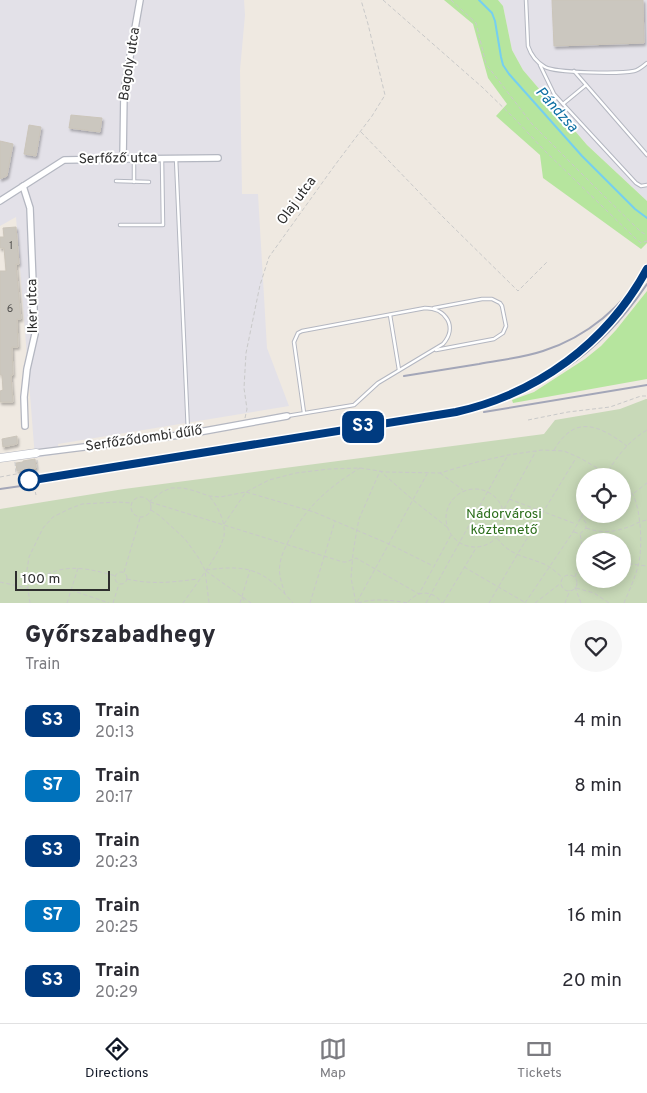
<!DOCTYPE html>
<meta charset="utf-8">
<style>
body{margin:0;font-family:Overpass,sans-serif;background:#f7f7f7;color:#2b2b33;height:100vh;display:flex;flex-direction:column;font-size:19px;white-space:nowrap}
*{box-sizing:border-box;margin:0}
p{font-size:16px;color:#7c7c81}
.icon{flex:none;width:28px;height:28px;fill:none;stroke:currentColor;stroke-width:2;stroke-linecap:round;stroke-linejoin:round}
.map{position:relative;height:603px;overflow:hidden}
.drawer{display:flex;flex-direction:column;background:#fff;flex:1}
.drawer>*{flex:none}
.badge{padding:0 10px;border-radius:8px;font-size:18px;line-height:32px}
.fabs{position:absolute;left:576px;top:468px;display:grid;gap:10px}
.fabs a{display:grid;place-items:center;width:55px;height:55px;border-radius:50%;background:#fff;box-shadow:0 2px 12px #0003;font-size:25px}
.scale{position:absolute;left:15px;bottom:12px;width:95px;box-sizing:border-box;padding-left:5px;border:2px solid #2e2e2e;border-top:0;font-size:14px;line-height:18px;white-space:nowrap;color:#2e2e2e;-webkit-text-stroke:4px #fff;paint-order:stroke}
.map>.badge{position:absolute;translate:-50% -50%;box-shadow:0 0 0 2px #fff}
.round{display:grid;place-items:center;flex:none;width:52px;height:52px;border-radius:26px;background:#f7f7f7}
.overview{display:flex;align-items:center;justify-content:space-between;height:85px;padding:0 25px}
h1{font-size:24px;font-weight:800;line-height:38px}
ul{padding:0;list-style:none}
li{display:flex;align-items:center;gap:15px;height:65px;padding:0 25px}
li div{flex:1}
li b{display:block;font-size:19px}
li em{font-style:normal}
li .badge{min-width:55px;font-weight:700;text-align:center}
.dock{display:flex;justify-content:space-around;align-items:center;height:70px;border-top:1px solid #e1e1e2;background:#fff;font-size:14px;color:#7c7c81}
.dock a{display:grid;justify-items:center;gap:2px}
.dock .active{color:#111827}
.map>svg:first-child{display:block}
</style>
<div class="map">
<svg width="647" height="603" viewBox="0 0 647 603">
<defs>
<filter id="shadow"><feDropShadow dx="1.5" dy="2.5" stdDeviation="1" flood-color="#0004"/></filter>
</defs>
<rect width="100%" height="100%" fill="#efe9e1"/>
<g fill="#e3e1e8">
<polygon points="0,0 244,0 245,15 240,70 242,194 258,194 267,348 289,406 58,444 59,454 35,458 16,217 0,226"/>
<polygon points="498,0 647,0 647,201 587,145 523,70 512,50 503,6"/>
</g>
<g fill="#b6e59e">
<polygon points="444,0 498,0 503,6 512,50 523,70 587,145 647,201 647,243 641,249 543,178 540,155 496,116 507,104 488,78 473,24"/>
<polygon points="647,291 647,379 513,403 512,400 534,392 585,359 601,346 616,330"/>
</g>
<path fill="#c8d9b8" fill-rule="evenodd" d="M646,399h1v204h-647v-94l124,-20 420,-55 11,-14 65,-11zM585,476h37v38h-37zM585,541h37v38h-37z"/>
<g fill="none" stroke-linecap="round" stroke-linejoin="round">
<polyline stroke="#75cff0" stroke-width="2" points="479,0 492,13 495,21 501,57 503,65 509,74 582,156 635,209 647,218"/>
</g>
<g fill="#cbc7bf" stroke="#cbc5ba" filter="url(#shadow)">
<polygon points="552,0 643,0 644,43 554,46"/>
<polygon points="71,115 102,118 100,132 69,128"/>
<polygon points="29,125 41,127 36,156 24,154"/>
<polygon points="0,141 13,144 7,176 0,179"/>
<polygon points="16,227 19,264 16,264 21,319 17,319 18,347 12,347 13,375 11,375 13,402 0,402 0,391 3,390 2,375 0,375 0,271 6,271 4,248 0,248 0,237 4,237 3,228"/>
<polygon points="17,436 17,444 3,447 2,439"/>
<polygon points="35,459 36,468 17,471 16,463 23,462 23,461"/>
</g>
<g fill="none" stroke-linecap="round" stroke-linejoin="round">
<g stroke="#b4b7c1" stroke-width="4.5">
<g id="lane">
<path d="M526,0l2,46c3,9 8,16 17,21 11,6 75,7 89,4 5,-1 9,-5 13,-8"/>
<polyline points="540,65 554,94 563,104 636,183 641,186 647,185"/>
<polyline points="574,71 647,155"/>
<polyline points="563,104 586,85"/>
<polyline points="176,158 188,432"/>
<polyline points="116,181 149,182"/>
<polyline points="134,182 134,161"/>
<polyline points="120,225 163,225 162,160"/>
<polyline points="434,308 482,299 492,299 500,303 502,306 506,326 503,333 494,339 436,350"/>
<polyline points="390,315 399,370"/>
<path d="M287,416l67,-11 24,-22 65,-39c15,-17 3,-36 -18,-36l-123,23 -4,2 -4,9 10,71"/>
</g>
</g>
<g stroke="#b4b7c1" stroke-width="8">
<g id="street">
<polyline points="123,159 124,91 140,0"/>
<polyline points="23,186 30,208 35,334 27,369 24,397 25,426"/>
<polyline points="0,201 64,160 123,159 218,158"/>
<polyline points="36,453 188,434 287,416"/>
</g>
</g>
<g stroke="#b4b7c1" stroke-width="9">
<polyline id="secondary" points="0,458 36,453"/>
</g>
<g stroke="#c9c9c9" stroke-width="1" stroke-dasharray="4 2.5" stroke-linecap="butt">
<polyline points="383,0 482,87 515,119 544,150 634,237 641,243 647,241"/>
<polyline points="451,0 476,23 486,64 532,124 601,193 641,232 647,235"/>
<polyline points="361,132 444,218 518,291 548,261"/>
<polyline points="245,418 247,409 244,388 246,353 260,285 269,257 335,165 372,116 385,95 368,24 361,0"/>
<polyline points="528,420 568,412 610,407 641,396 647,396"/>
<path d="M554,450c21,-36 45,-25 73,-4"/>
<polyline points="15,462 16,473"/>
<polyline points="31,473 36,495"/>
<polyline points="440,473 463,490"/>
<path d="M605,476c11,-18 23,-35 42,-46"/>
<polyline points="0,477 38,470 37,460"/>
<path d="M622,484c4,3 9,7 11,11 8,15 10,54 5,71 -3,12 -9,25 -14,37"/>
<circle cx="475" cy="518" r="29"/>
<polyline points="634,493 647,483"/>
<circle cx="141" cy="507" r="10"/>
<polyline points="509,499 576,524"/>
<polyline points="149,502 162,492 171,488 183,488 195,491 209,496 220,497 246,492 269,480 296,473 329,469 360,468 386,472 440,473 477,462 508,455 542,450 564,451 580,458 611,476"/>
<polyline points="150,502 343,562 346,562 356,558 419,594 451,535"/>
<polyline points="504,509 536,451"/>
<polyline points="151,510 160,516 185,539 198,557 205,570 209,603"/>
<polyline points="224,524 246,492 314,512 389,544 433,566"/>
<path d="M586,528c17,6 29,4 45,-2 6,-3 10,-5 16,-6"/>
<polyline points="574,532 580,534 586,528 586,523 581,516"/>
<path d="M497,538c13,18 28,18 47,26 7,3 13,9 19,14"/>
<polyline points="622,563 647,566"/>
<polyline points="464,567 526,603"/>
<path d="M206,570c44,-6 58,0 87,33"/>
<polyline points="206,571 251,603"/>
<polyline points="124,572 140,518"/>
<circle cx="121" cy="578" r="6"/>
<circle cx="569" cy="583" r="8"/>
<path d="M575,577c5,-15 9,-28 5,-43"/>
<path d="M127,579c26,6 46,3 71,0"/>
<path d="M0,582l27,6c30,-26 53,-22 89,-12"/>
<polyline points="575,587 581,603"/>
<polyline points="576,588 594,593 609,603"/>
<polyline points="71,590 109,603"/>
<path d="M285,594c-3,-10 -7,-20 -5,-30 1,-9 6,-18 10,-26 17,-32 39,-51 70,-70"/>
<polyline points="242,597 245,603"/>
<polyline points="357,602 427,474"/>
<path d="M408,602c10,-12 25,-12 34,1"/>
<polyline points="30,603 26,576 29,557 43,528 53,517 69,509 82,504 117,502 132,503"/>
<polyline points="67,603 78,568"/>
<polyline points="113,603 119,584"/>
<path d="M183,603c11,-16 37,-49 41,-67 2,-14 -6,-29 -14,-39"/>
<polyline points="240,603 250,570"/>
<polyline points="310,603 335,521"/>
<polyline points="356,603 351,578 353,553 357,529 359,519 380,471 413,500 447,527"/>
<path d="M358,603c16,-5 33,-3 50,0"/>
<polyline points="426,603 508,455"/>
<polyline points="443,603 476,548"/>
<polyline points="489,603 517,555 576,458"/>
<polyline points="525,603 573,532 585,510"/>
<polyline points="535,603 561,583"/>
<polyline points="565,603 570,590"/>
</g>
<use href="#lane" stroke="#fff" stroke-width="2.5"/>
<use href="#street" stroke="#fff" stroke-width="5.5"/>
<use href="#secondary" stroke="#fff" stroke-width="8"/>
<g stroke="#a3a6b8" stroke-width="2">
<path d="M404,376c25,-4 50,-8 75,-12 21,-4 43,-6 64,-13 44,-14 81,-45 104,-85"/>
<polyline points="484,412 647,385"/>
<path d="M27,481l429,-69c86,-19 142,-55 191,-128"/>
<polyline points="0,489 35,484"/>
</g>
</g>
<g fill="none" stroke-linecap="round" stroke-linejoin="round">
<g stroke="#fff" stroke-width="11">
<path id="line" d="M27,481l429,-69c81,-18 151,-69 191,-143"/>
</g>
<use href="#line" stroke="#003b80" stroke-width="8"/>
</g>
<circle fill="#fff" stroke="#003b80" stroke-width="2.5" cx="29" cy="480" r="10"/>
<g text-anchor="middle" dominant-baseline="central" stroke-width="4" stroke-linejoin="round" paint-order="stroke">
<g font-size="11" fill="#555452">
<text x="11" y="246">1</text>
<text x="10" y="309">6</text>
</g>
<g font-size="14" fill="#2e2e2e" stroke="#fff">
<text transform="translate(130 64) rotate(-81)">Bagoly utca</text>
<text transform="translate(118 159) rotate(-1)">Serfőző utca</text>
<text transform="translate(297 201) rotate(-54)">Olaj utca</text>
<text transform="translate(33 306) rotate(-91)">Iker utca</text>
<text transform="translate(144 439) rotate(-8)">Serfőződombi dűlő</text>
</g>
<g font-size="14" fill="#2c6e1b" stroke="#fff">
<text x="504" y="514">Nádorvárosi<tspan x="504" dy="16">köztemető</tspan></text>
</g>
<g font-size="15" font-style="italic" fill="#0d6fa3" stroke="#fff">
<text transform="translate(556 110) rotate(48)">Pándzsa</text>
</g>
</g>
</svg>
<div class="fabs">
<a><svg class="icon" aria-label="locate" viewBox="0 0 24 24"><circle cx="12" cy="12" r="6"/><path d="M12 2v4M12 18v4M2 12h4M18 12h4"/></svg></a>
<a><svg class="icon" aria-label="layers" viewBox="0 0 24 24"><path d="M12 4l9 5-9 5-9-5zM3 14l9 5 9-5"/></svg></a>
</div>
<div class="scale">100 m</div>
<b class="badge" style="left:363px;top:427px;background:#003b80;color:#fff">S3</b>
</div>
<section class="drawer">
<div class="overview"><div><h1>Győrszabadhegy</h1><p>Train</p></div><a class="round"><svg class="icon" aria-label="heart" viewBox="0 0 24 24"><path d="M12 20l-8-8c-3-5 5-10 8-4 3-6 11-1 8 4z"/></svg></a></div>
<ul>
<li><span class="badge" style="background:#003b80;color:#fff">S3</span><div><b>Train</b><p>20:13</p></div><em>4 min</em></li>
<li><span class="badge" style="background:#0072bc;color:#fff">S7</span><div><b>Train</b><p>20:17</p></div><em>8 min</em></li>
<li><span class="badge" style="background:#003b80;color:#fff">S3</span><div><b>Train</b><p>20:23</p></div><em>14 min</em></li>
<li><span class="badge" style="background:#0072bc;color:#fff">S7</span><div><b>Train</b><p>20:25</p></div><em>16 min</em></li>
<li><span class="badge" style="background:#003b80;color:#fff">S3</span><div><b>Train</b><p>20:29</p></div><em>20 min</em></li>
</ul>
</section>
<nav class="dock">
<a class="active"><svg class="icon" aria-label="directions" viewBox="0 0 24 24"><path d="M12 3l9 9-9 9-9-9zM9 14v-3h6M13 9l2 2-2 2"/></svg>Directions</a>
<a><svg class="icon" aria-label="map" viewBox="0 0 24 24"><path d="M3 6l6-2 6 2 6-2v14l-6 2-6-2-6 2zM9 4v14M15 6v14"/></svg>Map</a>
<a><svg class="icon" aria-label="tickets" viewBox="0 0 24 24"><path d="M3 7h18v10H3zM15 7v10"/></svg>Tickets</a>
</nav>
